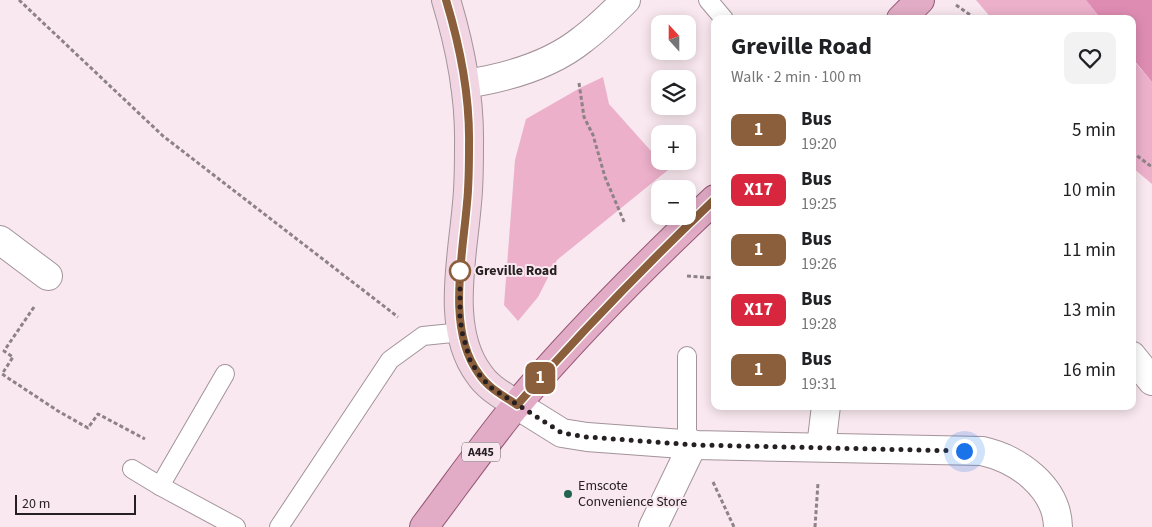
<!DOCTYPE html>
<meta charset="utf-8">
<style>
body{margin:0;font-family:"Source Sans 3",sans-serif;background:#f2f2f2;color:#202124;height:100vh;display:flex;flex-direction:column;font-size:19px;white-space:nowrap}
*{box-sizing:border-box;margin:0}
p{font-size:16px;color:#757577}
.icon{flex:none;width:28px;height:28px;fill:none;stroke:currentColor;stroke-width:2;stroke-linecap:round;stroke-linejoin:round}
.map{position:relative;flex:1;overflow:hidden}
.panel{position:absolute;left:711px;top:15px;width:425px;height:395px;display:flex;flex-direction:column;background:#fff;border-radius:10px;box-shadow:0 2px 12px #0003}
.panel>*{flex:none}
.badge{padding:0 10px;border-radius:8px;font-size:18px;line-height:32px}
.needle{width:32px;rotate:339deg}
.fabs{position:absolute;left:651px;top:15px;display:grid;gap:10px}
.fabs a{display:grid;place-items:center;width:45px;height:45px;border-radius:10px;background:#fff;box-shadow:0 2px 12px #0003;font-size:25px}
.scale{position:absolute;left:15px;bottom:12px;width:121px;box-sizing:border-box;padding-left:5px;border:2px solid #262022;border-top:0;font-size:14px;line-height:18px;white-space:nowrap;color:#262022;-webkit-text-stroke:4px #f9e8ef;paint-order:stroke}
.you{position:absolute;width:25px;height:25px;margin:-12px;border:4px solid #fff;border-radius:50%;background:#1a73e8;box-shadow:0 0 0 8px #1a73e833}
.map>.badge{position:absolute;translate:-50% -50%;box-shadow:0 0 0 2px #fff}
.round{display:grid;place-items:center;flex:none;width:52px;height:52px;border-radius:10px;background:#f2f2f2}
.overview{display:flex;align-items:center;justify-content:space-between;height:85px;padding:0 20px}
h1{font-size:24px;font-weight:700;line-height:38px}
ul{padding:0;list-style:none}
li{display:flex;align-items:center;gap:15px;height:60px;padding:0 20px}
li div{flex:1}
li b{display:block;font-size:19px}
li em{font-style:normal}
li .badge{min-width:55px;font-weight:700;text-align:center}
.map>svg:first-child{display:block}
</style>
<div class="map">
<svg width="1152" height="527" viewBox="0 0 1152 527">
<rect width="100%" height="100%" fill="#f9e8ef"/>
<g fill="#ecb0cb">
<polygon points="976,0 1086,0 1101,19 992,19"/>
<polygon points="1132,59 1152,82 1152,184 1133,168"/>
<polygon points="603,77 609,104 668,170 557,260 538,297 518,321 504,305 515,160 526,119 580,88"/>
</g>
<polygon fill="#df8cb3" points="1086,0 1152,0 1152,82 1133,59 1132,19 1101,19"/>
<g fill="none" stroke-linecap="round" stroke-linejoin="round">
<g stroke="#a3939a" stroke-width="20">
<g id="lane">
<polyline points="708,0 724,19"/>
<polyline points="687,445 687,356"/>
<polyline points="132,469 160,486 236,527"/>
<polyline points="160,486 225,374"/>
<polyline points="279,527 390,360 423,336 462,332"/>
</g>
</g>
<g stroke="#a3939a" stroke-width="30">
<g id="street">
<path d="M465,84c40,-6 86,-19 118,-45 16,-12 30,-26 43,-39"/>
<polyline points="0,240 48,276"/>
<polyline points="1132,356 1152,381"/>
<path d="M517,405l45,28 25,4 109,8 286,6c36,8 75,36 76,76"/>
<polyline points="821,447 826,406"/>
<polyline points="653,527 693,444"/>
</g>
</g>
<g stroke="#a3939a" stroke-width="30">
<path id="secondary" d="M446,0c14,46 24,97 23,146 0,19 0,38 -2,57 -4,52 -22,126 12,171 9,14 25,22 38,31"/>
</g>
<g stroke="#945774" stroke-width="30">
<g id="primary">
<polyline points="901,19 920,0"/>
<path d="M424,527c31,-41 61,-84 94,-124 61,-72 128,-139 197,-204"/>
</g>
</g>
<g stroke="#8d8286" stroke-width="3" stroke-dasharray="4 2.5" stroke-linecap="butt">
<polyline points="19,0 163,136 398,317"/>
<polyline points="956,5 976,19"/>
<polyline points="579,83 584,117 593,135 605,177 625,224"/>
<polyline points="1132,152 1152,167"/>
<polyline points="687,276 715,278"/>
<polyline points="34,307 4,351 13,357 2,374 58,411 88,428 98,414 145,439"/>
<polyline points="713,482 734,527"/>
<polyline points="815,527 818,483"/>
</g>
<use href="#lane" stroke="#fff" stroke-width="18"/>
<use href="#street" stroke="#fff" stroke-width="28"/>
<use href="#secondary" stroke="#f1d5e2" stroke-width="28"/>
<use href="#primary" stroke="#e2acc6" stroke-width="28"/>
</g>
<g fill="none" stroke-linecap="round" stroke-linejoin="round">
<g stroke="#fff" stroke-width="11">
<path id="line" d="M446,0c14,46 24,97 23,146 0,19 0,38 -2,57 -4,51 -21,127 12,171 9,14 25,22 38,31 63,-72 129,-140 198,-206"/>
</g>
<use href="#line" stroke="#8b5e3c" stroke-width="8"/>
<polyline stroke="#262022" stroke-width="5" stroke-dasharray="0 9" points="460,271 460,317 462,332 470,360 478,373 490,387 562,433 587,437 696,445 964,451"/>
</g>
<circle fill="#fff" stroke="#8b5e3c" stroke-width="2.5" cx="460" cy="271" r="10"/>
<circle fill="#246351" stroke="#f9e8ef" stroke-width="2" cx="568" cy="494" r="5"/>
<g text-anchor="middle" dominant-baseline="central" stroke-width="4" stroke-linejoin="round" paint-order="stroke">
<rect fill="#f9e8ef" stroke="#655c60" stroke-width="1" x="462" y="442.5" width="38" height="19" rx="4"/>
<g font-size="12" font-weight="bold" fill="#262022">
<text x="481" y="452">A445</text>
</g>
<g font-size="14" font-weight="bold" fill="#262022" stroke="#f9e8ef" text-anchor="start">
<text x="475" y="271">Greville Road</text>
</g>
<g font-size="14" fill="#262022" stroke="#f9e8ef" text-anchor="start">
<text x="578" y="486">Emscote<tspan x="578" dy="16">Convenience Store</tspan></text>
</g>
</g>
</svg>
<div class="fabs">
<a><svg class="needle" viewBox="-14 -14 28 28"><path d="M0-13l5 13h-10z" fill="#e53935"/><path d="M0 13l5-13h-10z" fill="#757577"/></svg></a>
<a><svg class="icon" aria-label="layers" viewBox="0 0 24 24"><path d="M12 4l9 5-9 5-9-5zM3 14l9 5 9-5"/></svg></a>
<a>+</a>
<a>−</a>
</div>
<div class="scale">20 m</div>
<div class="you" style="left:964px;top:451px"></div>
<b class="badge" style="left:540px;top:378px;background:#8b5e3c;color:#fff">1</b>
<section class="panel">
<div class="overview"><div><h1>Greville Road</h1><p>Walk · 2 min · 100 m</p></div><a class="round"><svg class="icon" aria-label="heart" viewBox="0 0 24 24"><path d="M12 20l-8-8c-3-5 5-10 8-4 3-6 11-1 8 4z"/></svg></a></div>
<ul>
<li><span class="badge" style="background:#8b5e3c;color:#fff">1</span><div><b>Bus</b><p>19:20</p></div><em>5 min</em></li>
<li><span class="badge" style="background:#d7263d;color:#fff">X17</span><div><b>Bus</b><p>19:25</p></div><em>10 min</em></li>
<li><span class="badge" style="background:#8b5e3c;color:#fff">1</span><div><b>Bus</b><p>19:26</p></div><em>11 min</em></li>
<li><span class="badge" style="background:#d7263d;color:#fff">X17</span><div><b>Bus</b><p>19:28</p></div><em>13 min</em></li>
<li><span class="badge" style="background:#8b5e3c;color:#fff">1</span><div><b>Bus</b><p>19:31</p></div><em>16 min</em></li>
</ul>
</section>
</div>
